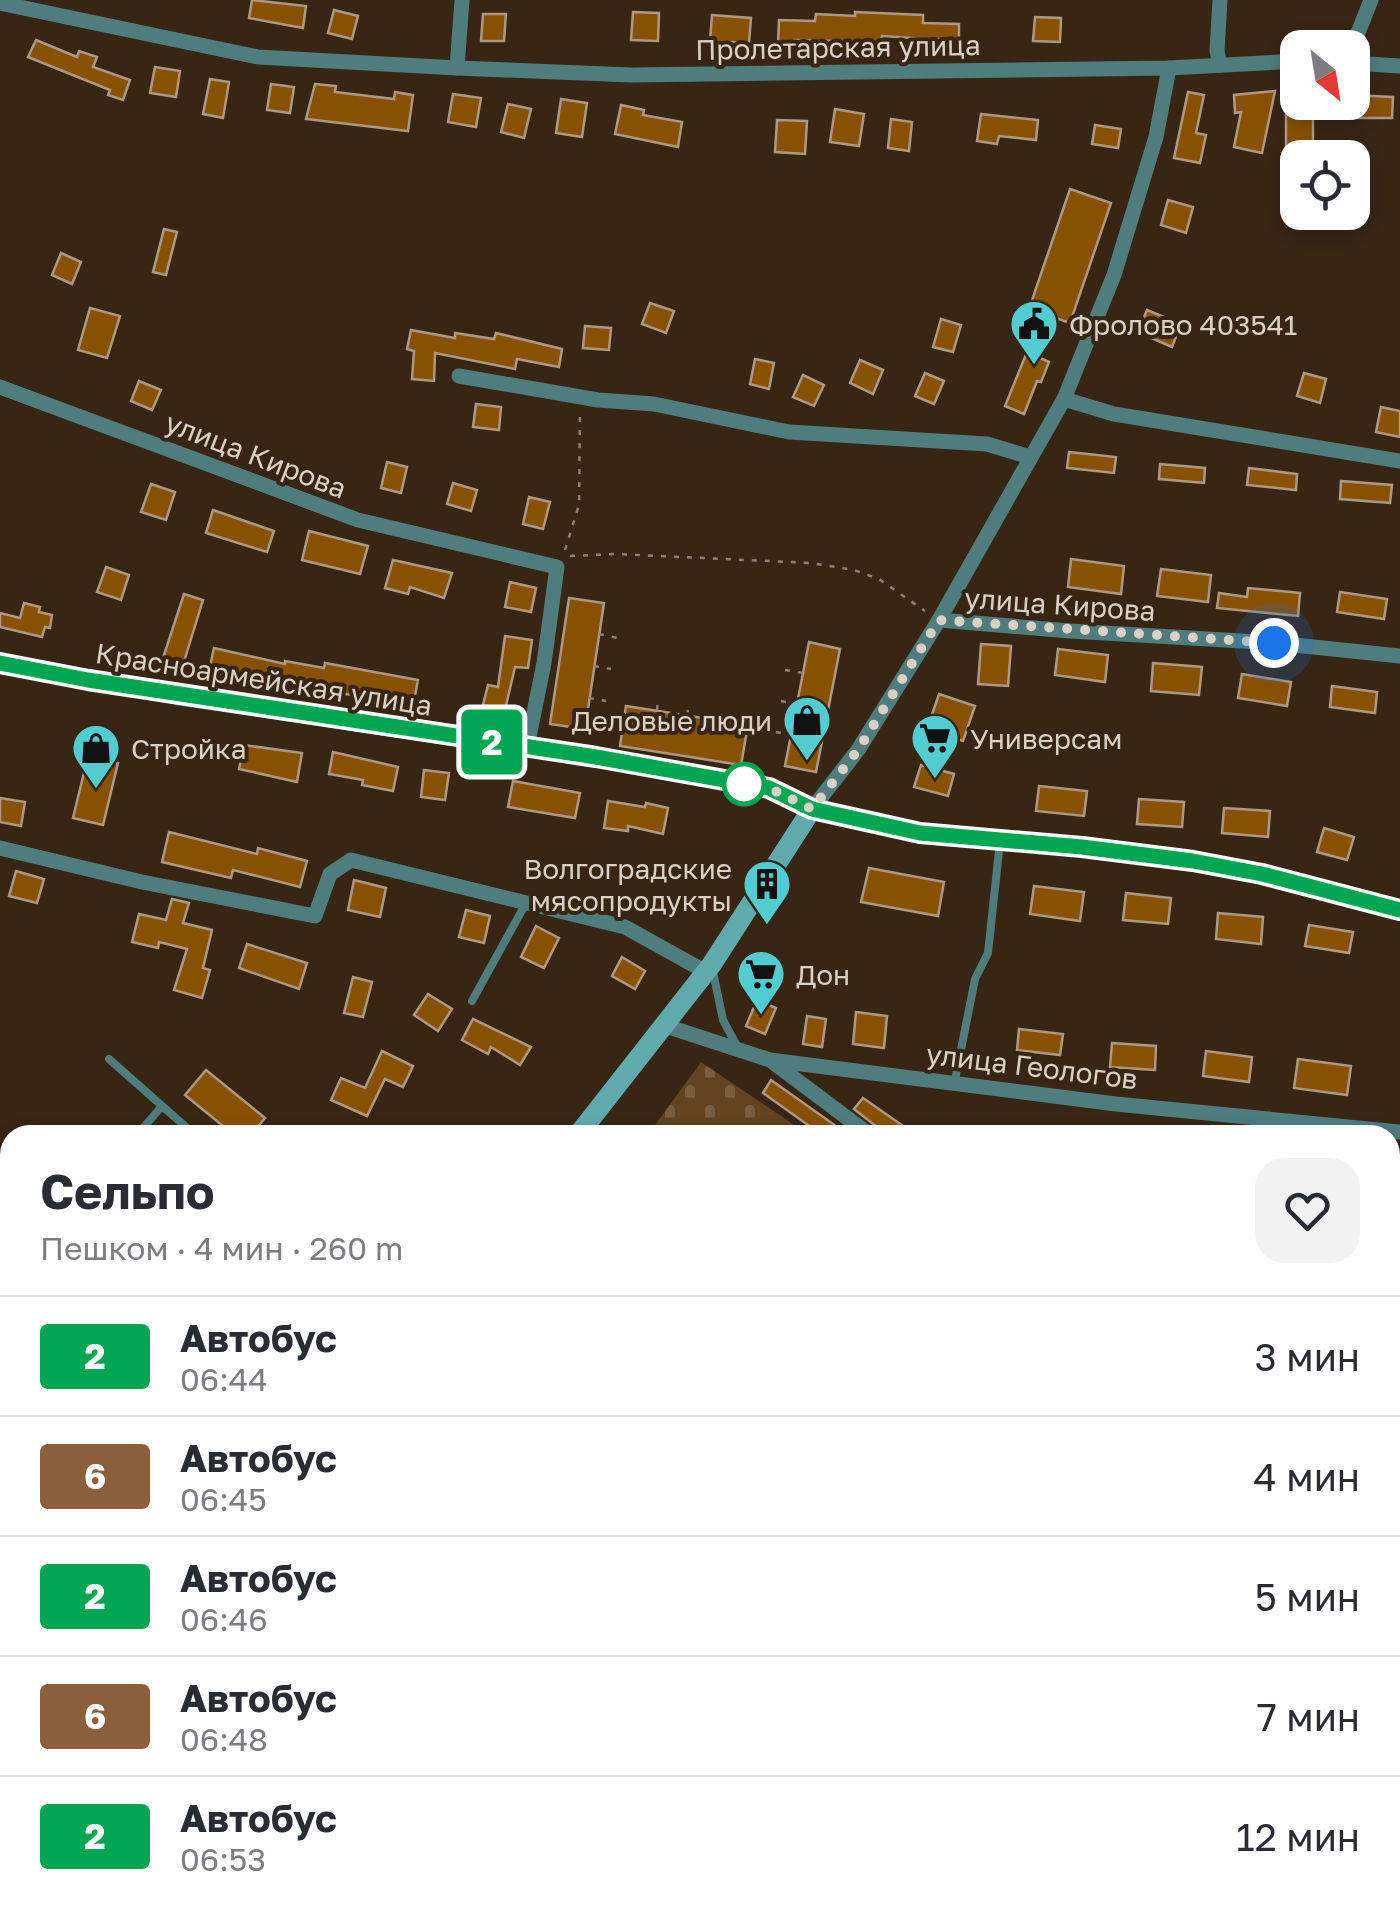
<!DOCTYPE html>
<html lang="ru">
<meta charset="utf-8">
<style>
body{margin:0;font-family:"Golos Text",sans-serif;background:#f2f2f3;color:#2b2b33;height:100vh;display:flex;flex-direction:column;font-size:38px;white-space:nowrap}
*{box-sizing:border-box;margin:0}
p{font-size:32px;color:#7c7c81}
.icon{flex:none;width:55px;height:55px;fill:none;stroke:currentColor;stroke-width:2;stroke-linecap:round;stroke-linejoin:round}
.map{position:relative;flex:1;overflow:hidden}
.sheet{position:absolute;left:0px;top:1125px;width:1400px;height:792px;display:flex;flex-direction:column;background:#fff;border-radius:30px 30px 0 0;box-shadow:0 5px 15px #0003}
.sheet>*{flex:none}
.badge{padding:0 20px;border-radius:8px;font-size:35px;line-height:65px}
.needle{width:65px;rotate:150deg}
.controls{position:absolute;left:1280px;top:30px;display:grid;gap:20px}
.controls a{display:grid;place-items:center;width:90px;height:90px;border-radius:20px;background:#fff;box-shadow:0 5px 15px #0003;font-size:50px}
.you{position:absolute;width:50px;height:50px;margin:-25px;border:8px solid #fff;border-radius:50%;background:#1a73e8;box-shadow:0 0 0 15px #1a73e833}
.map>.badge{position:absolute;translate:-50% -50%;box-shadow:0 0 0 5px #fff}
.round{display:grid;place-items:center;flex:none;width:105px;height:105px;border-radius:30px;background:#f2f2f3}
.overview{display:flex;align-items:center;justify-content:space-between;height:170px;padding:0 40px}
h1{font-size:48px;font-weight:700;line-height:75px}
ul{padding:0;list-style:none}
li{display:flex;align-items:center;gap:30px;height:120px;padding:0 40px;border-top:2px solid #e1e1e2}
li div{flex:1}
li b{display:block;font-size:38px}
li em{font-style:normal}
li .badge{min-width:110px;font-weight:700;text-align:center}
.map>svg:first-child{display:block}
</style>
<div class="map">
<svg width="1400" height="1916" viewBox="0 0 1400 1916">
<defs>
<pattern id="cemetery-stones" width="16" height="16" patternUnits="userSpaceOnUse" patternTransform="scale(2.5)"><rect width="16" height="16" fill="#634320"/><path d="M2 7V4a2 2 0 0 1 4 0v3zM10 15v-3a2 2 0 0 1 4 0v3z" fill="#795d3f"/></pattern>
</defs>
<rect width="100%" height="100%" fill="#372614"/>
<polygon fill="url(#cemetery-stones)" points="701,1062 809,1135 648,1135"/>
<g fill="#875100" stroke="#ad9883" stroke-width="2.5">
<polygon points="252,0 306,6 303,28 249,18"/>
<polygon points="334,10 358,16 352,39 328,33"/>
<polygon points="633,12 659,13 658,41 631,40"/>
<polygon points="855,12 923,15 923,23 959,24 959,41 882,36 881,42 795,40 795,45 778,44 779,20 815,21 816,14 855,16"/>
<polygon points="483,14 506,14 504,41 481,41"/>
<polygon points="712,15 751,18 749,43 710,41"/>
<polygon points="1035,17 1061,18 1060,42 1033,41"/>
<polygon points="36,40 77,57 79,51 97,57 93,67 130,80 123,100 108,95 110,90 28,57"/>
<polygon points="155,67 180,71 176,97 150,93"/>
<polygon points="210,79 229,82 223,118 203,114"/>
<polygon points="271,84 294,87 290,113 267,110"/>
<polygon points="315,84 336,86 335,92 394,99 395,92 413,95 408,131 306,119"/>
<polygon points="1275,91 1262,153 1234,147 1241,112 1235,113 1234,95"/>
<polygon points="1188,92 1204,95 1196,133 1206,135 1200,163 1174,158"/>
<polygon points="453,94 481,98 476,127 448,122"/>
<polygon points="1352,95 1393,97 1392,118 1313,118 1313,149 1286,149 1286,102 1352,102"/>
<polygon points="561,99 587,103 582,137 556,133"/>
<polygon points="508,104 531,109 524,138 501,132"/>
<polygon points="621,105 644,110 643,115 682,122 678,147 615,134"/>
<polygon points="835,109 864,114 859,146 830,142"/>
<polygon points="981,114 1038,120 1036,140 999,136 997,144 977,141"/>
<polygon points="891,119 912,122 909,151 888,148"/>
<polygon points="777,120 807,121 805,154 775,152"/>
<polygon points="1095,125 1121,129 1118,148 1092,144"/>
<polygon points="1070,189 1111,203 1070,323 1029,309"/>
<polygon points="1168,200 1193,207 1186,233 1161,225"/>
<polygon points="164,229 177,232 166,275 153,272"/>
<polygon points="61,253 81,262 72,284 52,275"/>
<polygon points="650,303 674,311 666,333 642,324"/>
<polygon points="90,308 120,316 107,358 78,350"/>
<polygon points="1147,310 1181,324 1172,347 1138,332"/>
<polygon points="941,319 961,325 953,352 933,347"/>
<polygon points="585,326 611,328 609,350 583,348"/>
<polygon points="411,330 455,338 455,333 494,339 496,333 562,349 559,367 517,359 515,369 435,353 434,381 412,379 414,351 407,349"/>
<polygon points="1027,352 1049,362 1041,382 1037,381 1024,414 1005,406"/>
<polygon points="755,359 774,363 769,389 750,384"/>
<polygon points="860,360 883,370 873,394 850,383"/>
<polygon points="925,373 944,381 934,404 915,396"/>
<polygon points="1304,373 1326,379 1320,403 1297,396"/>
<polygon points="803,375 824,385 814,406 793,397"/>
<polygon points="139,381 161,390 152,410 131,401"/>
<polygon points="476,404 501,407 499,430 473,427"/>
<polygon points="1381,407 1400,411 1400,437 1376,432"/>
<polygon points="1069,452 1116,457 1114,473 1067,468"/>
<polygon points="387,462 407,467 401,493 381,488"/>
<polygon points="1160,464 1205,468 1204,483 1159,479"/>
<polygon points="1249,468 1297,474 1296,490 1247,485"/>
<polygon points="1341,481 1392,485 1390,503 1340,499"/>
<polygon points="453,483 477,490 471,511 447,504"/>
<polygon points="151,484 175,492 166,520 141,512"/>
<polygon points="529,497 550,502 543,529 523,524"/>
<polygon points="213,510 274,531 267,552 206,533"/>
<polygon points="309,531 368,546 360,574 302,560"/>
<polygon points="1071,559 1124,566 1121,594 1068,587"/>
<polygon points="393,560 452,573 444,598 410,587 408,594 385,588"/>
<polygon points="106,567 129,575 121,600 97,592"/>
<polygon points="1161,569 1211,575 1208,602 1157,596"/>
<polygon points="510,582 536,588 531,612 505,607"/>
<polygon points="1248,588 1300,593 1298,616 1217,608 1219,593 1247,597"/>
<polygon points="1340,592 1387,599 1384,619 1337,612"/>
<polygon points="184,594 203,600 182,668 162,661"/>
<polygon points="569,598 604,603 585,729 550,724"/>
<polygon points="24,603 40,607 39,612 52,615 50,628 45,627 42,637 0,627 0,613 20,618"/>
<polygon points="505,636 532,640 528,668 515,667 505,710 483,705 488,685 498,687"/>
<polygon points="809,642 840,649 816,772 785,766"/>
<polygon points="981,644 1011,646 1008,686 978,684"/>
<polygon points="214,648 285,664 285,661 324,668 325,663 418,680 414,701 344,694 259,678 258,683 209,671"/>
<polygon points="1058,649 1108,655 1105,682 1055,675"/>
<polygon points="1153,663 1202,667 1199,695 1151,691"/>
<polygon points="1242,674 1291,682 1287,706 1238,698"/>
<polygon points="1332,686 1377,692 1375,713 1330,707"/>
<polygon points="939,694 975,706 963,741 927,729"/>
<polygon points="626,706 748,725 741,765 620,746"/>
<polygon points="244,745 302,753 297,782 239,769"/>
<polygon points="333,752 398,767 393,791 362,785 363,780 329,774"/>
<polygon points="88,756 118,763 103,825 73,818"/>
<polygon points="921,765 954,774 948,796 914,787"/>
<polygon points="424,770 449,773 445,800 421,797"/>
<polygon points="513,781 580,793 575,818 508,807"/>
<polygon points="1039,786 1087,791 1084,816 1036,811"/>
<polygon points="0,798 25,802 21,826 0,822"/>
<polygon points="1139,799 1184,802 1182,827 1137,824"/>
<polygon points="608,801 645,807 646,803 668,808 663,834 628,826 628,831 604,828"/>
<polygon points="1224,808 1270,811 1268,837 1222,833"/>
<polygon points="1324,828 1354,837 1347,860 1317,852"/>
<polygon points="169,832 257,854 258,848 307,861 300,887 233,870 231,878 162,862"/>
<polygon points="869,868 944,882 938,916 861,902"/>
<polygon points="16,871 44,879 37,903 9,896"/>
<polygon points="354,880 386,888 380,917 348,910"/>
<polygon points="1034,886 1084,892 1080,921 1030,914"/>
<polygon points="1126,893 1171,898 1168,924 1123,920"/>
<polygon points="172,899 189,903 183,923 212,930 203,968 210,970 202,998 174,990 187,949 159,942 158,948 132,942 139,914 166,920"/>
<polygon points="466,910 490,916 484,943 459,937"/>
<polygon points="1218,913 1263,917 1261,944 1216,939"/>
<polygon points="1309,925 1353,932 1349,953 1305,946"/>
<polygon points="536,926 559,938 544,968 521,957"/>
<polygon points="247,944 307,963 299,989 239,968"/>
<polygon points="622,957 645,971 635,989 612,976"/>
<polygon points="353,977 372,982 363,1017 344,1013"/>
<polygon points="428,994 452,1009 438,1031 414,1015"/>
<polygon points="757,1000 776,1008 765,1034 746,1026"/>
<polygon points="856,1012 887,1016 884,1048 853,1044"/>
<polygon points="807,1016 826,1019 822,1047 803,1044"/>
<polygon points="473,1019 531,1047 520,1065 491,1047 488,1054 462,1040"/>
<polygon points="1019,1029 1063,1034 1060,1055 1017,1050"/>
<polygon points="1112,1043 1156,1046 1155,1070 1110,1067"/>
<polygon points="382,1051 413,1066 403,1087 385,1079 367,1116 331,1100 341,1078 365,1088"/>
<polygon points="1206,1051 1252,1057 1249,1082 1203,1076"/>
<polygon points="1298,1059 1351,1066 1347,1095 1294,1088"/>
<polygon points="206,1070 265,1118 251,1135 234,1135 185,1095"/>
<polygon points="771,1080 840,1129 851,1135 822,1135 763,1093"/>
<polygon points="863,1098 916,1135 881,1135 877,1127 854,1109"/>
</g>
<g fill="none" stroke-linecap="round" stroke-linejoin="round">
<g stroke="#8e8172" stroke-width="2.5" stroke-dasharray="5 8" stroke-linecap="butt">
<polyline points="565,550 579,505 580,415"/>
<polyline points="570,556 616,554 811,563 854,570 879,579 925,611"/>
<polyline points="599,634 618,638"/>
<polyline points="594,666 611,669"/>
<polyline points="785,670 803,673"/>
<polyline points="589,698 606,701"/>
<polyline points="781,701 797,704"/>
<polyline points="657,710 658,699"/>
<polyline points="687,715 689,704"/>
<polyline points="717,720 719,708"/>
<polyline points="776,732 791,735"/>
<polyline points="1390,1645 1400,1644"/>
<polyline points="1390,1662 1400,1673"/>
<polyline points="535,1916 553,1908"/>
</g>
<g stroke="#4f7c7d" stroke-width="8">
<polyline points="712,967 723,1020 738,1048"/>
<polyline points="472,1001 526,903"/>
<polyline points="109,1059 195,1135"/>
<polyline points="954,1085 975,979 988,953 1000,841"/>
<polyline points="137,1135 162,1106"/>
<polyline points="0,1179 10,1186"/>
<polyline points="0,1452 10,1461"/>
<polyline points="0,1598 10,1608"/>
</g>
<g stroke="#4f7c7d" stroke-width="15">
<polyline points="1220,0 1217,51 1220,65"/>
<polyline points="0,3 258,57 457,68 632,75 1169,68 1298,61"/>
<polyline points="1352,48 1371,0"/>
<polyline points="1352,63 1400,66"/>
<polyline points="457,68 462,0"/>
<polyline points="1169,68 1156,137 1114,275 1064,399 939,620 858,750 812,809 920,833 1081,847 1193,861 1262,874 1400,910"/>
<polyline points="459,376 598,400 654,404 789,432 987,444 1030,457"/>
<polyline points="0,387 358,520 557,567 544,663 527,747"/>
<polyline points="1064,399 1114,414 1400,461"/>
<polyline points="939,620 1070,631 1275,643 1400,656"/>
<polyline points="0,848 142,882 315,916 330,874 351,860 625,927 706,972"/>
<polyline points="663,1025 770,1060 1116,1104 1400,1132"/>
<polyline points="774,1063 870,1135"/>
<polyline points="1390,1413 1400,1415"/>
<polyline points="0,1654 10,1663"/>
<polyline points="300,1908 310,1916"/>
</g>
<g stroke="#60aaad" stroke-width="20">
<polyline points="0,663 177,695 596,757 769,788 812,809 712,964 578,1135"/>
<polyline points="0,1836 10,1825"/>
</g>
</g>
<g fill="none" stroke-linecap="round" stroke-linejoin="round">
<g stroke="#fff" stroke-width="22">
<polyline id="line" points="0,663 88,680 596,757 769,788 812,809 920,833 1082,847 1193,861 1262,874 1400,910"/>
</g>
<use href="#line" stroke="#00a651" stroke-width="15"/>
<polyline stroke="#dbd0c5" stroke-width="10" stroke-dasharray="0 18" points="744,784 734,782 769,788 812,809 858,750 939,620 1274,643"/>
</g>
<defs>
<g id="civic-pin" transform="scale(2.5)"><path d="M0 17L-7.5 6A9.5 9.5 0 1 1 7.5 6Z" fill="#51ccd1" stroke="#372614"/><path d="M-.6-6.5H3V-4.5H.6V-3L4-1V1h2V6H-6V1h2V-1L-.6-3ZM-1.2 2.5V6h2.4V2.5Z" fill="#111"/></g>
<g id="shop-pin" transform="scale(2.5)"><path d="M0 17L-7.5 6A9.5 9.5 0 1 1 7.5 6Z" fill="#51ccd1" stroke="#372614"/><path d="M-5-2.5h2.3a2.7 3.5 0 0 1 5.4 0H5L5.5 6h-11ZM-1.5-2.5h3a1.5 2.3 0 0 0-3 0Z" fill="#111"/></g>
<g id="supermarket-pin" transform="scale(2.5)"><path d="M0 17L-7.5 6A9.5 9.5 0 1 1 7.5 6Z" fill="#51ccd1" stroke="#372614"/><path d="M-6-5.5h2.5l.6 2H6L4.5 2H-2.5L-4.4-4H-6ZM-1.5 3.2a1.3 1.3 0 1 0 .1 0ZM3 3.2a1.3 1.3 0 1 0 .1 0Z" fill="#111"/></g>
<g id="building-pin" transform="scale(2.5)"><path d="M0 17L-7.5 6A9.5 9.5 0 1 1 7.5 6Z" fill="#51ccd1" stroke="#372614"/><path d="M-4-6H4V6H1V3H-1V6H-4ZM-2.5-4.3h1.7v1.8h-1.7ZM.8-4.3h1.7v1.8H.8ZM-2.5-1h1.7V.8h-1.7ZM.8-1h1.7V.8H.8Z" fill="#111"/></g>
</defs>
<g fill-rule="evenodd">
<use href="#civic-pin" x="1034" y="324"/>
<use href="#shop-pin" x="807" y="720"/>
<use href="#supermarket-pin" x="935" y="738"/>
<use href="#shop-pin" x="96" y="748"/>
<use href="#building-pin" x="767" y="884"/>
<use href="#supermarket-pin" x="761" y="974"/>
</g>
<circle fill="#fff" stroke="#00a651" stroke-width="5" cx="744" cy="784" r="20"/>
<g text-anchor="middle" dominant-baseline="central" stroke-width="8" stroke-linejoin="round" paint-order="stroke">
<g font-size="28" fill="#dbd0c5" stroke="#372614">
<text transform="translate(838 47) rotate(-1)">Пролетарская улица</text>
<text transform="translate(256 455) rotate(21)">улица Кирова</text>
<text transform="translate(1060 604) rotate(4)">улица Кирова</text>
<text transform="translate(264 679) rotate(9)">Красноармейская улица</text>
<text transform="translate(1032 1066) rotate(7)">улица Геологов</text>
</g>
<g font-size="28" fill="#dbd0c5" stroke="#372614" text-anchor="start">
<text x="1069" y="324">Фролово 403541</text>
<text x="772" y="720" text-anchor="end">Деловые люди</text>
<text x="970" y="738">Универсам</text>
<text x="131" y="748">Стройка</text>
<text x="732" y="868" text-anchor="end">Волгоградские<tspan x="732" dy="32">мясопродукты</tspan></text>
<text x="796" y="974">Дон</text>
</g>
</g>
</svg>
<div class="controls">
<a><svg class="needle" viewBox="-14 -14 28 28"><path d="M0-13l5 13h-10z" fill="#e53935"/><path d="M0 13l5-13h-10z" fill="#7c7c81"/></svg></a>
<a><svg class="icon" aria-label="locate" viewBox="0 0 24 24"><circle cx="12" cy="12" r="6"/><path d="M12 2v4M12 18v4M2 12h4M18 12h4"/></svg></a>
</div>
<div class="you" style="left:1274px;top:643px"></div>
<b class="badge" style="left:492px;top:742px;background:#00a651;color:#fff">2</b>
<section class="sheet">
<div class="overview"><div><h1>Сельпо</h1><p>Пешком · 4 мин · 260 m</p></div><a class="round"><svg class="icon" aria-label="heart" viewBox="0 0 24 24"><path d="M12 20l-8-8c-3-5 5-10 8-4 3-6 11-1 8 4z"/></svg></a></div>
<ul>
<li><span class="badge" style="background:#00a651;color:#fff">2</span><div><b>Автобус</b><p>06:44</p></div><em>3 мин</em></li>
<li><span class="badge" style="background:#8b5e3c;color:#fff">6</span><div><b>Автобус</b><p>06:45</p></div><em>4 мин</em></li>
<li><span class="badge" style="background:#00a651;color:#fff">2</span><div><b>Автобус</b><p>06:46</p></div><em>5 мин</em></li>
<li><span class="badge" style="background:#8b5e3c;color:#fff">6</span><div><b>Автобус</b><p>06:48</p></div><em>7 мин</em></li>
<li><span class="badge" style="background:#00a651;color:#fff">2</span><div><b>Автобус</b><p>06:53</p></div><em>12 мин</em></li>
</ul>
</section>
</div>
